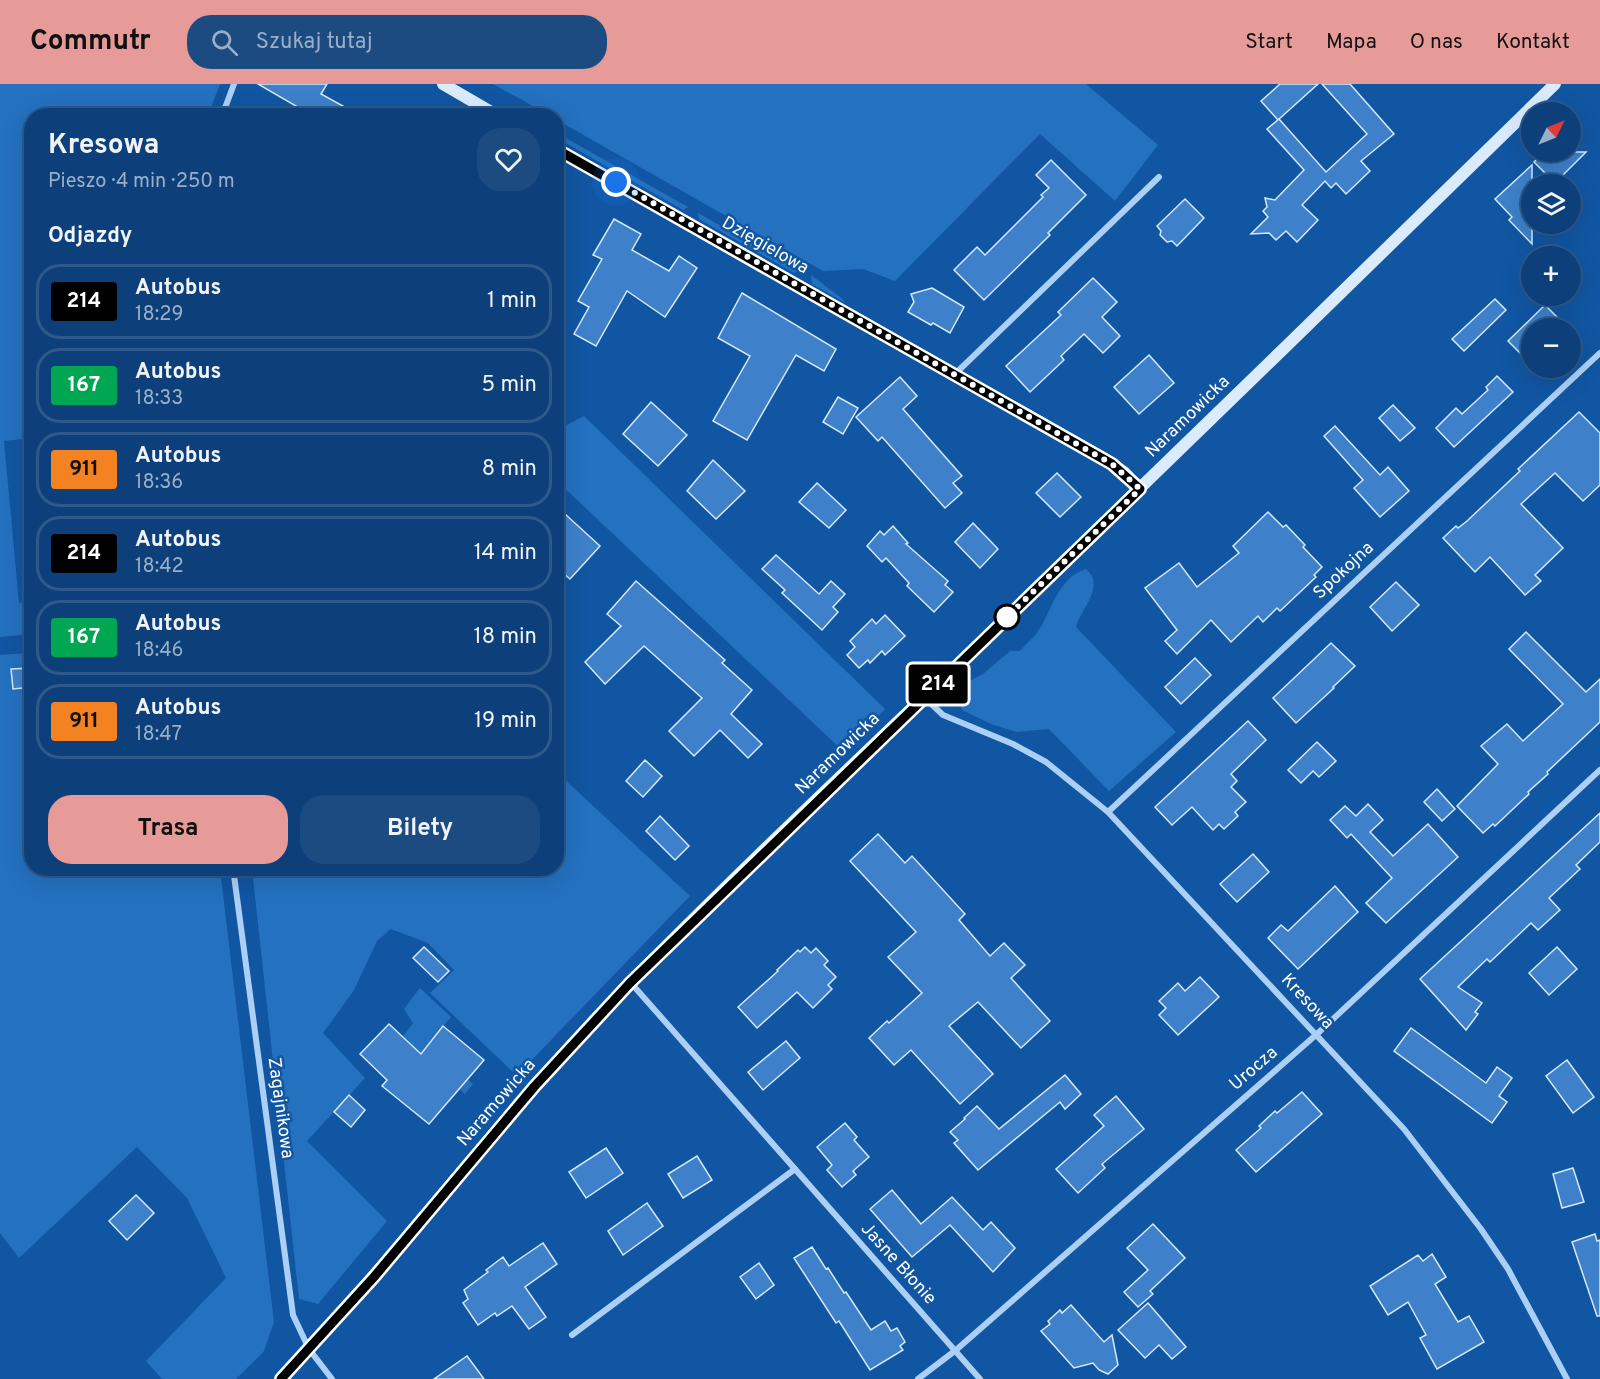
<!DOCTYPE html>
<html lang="pl">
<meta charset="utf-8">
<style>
body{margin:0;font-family:Overpass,sans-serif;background:#1b4b81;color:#f1f3f6;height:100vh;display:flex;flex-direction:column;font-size:22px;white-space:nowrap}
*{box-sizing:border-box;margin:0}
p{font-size:20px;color:#9aafc7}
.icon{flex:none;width:33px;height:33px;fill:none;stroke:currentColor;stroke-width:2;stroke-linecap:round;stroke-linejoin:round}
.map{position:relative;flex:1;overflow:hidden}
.sheet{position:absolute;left:24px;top:24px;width:540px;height:768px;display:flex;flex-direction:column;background:#0d407a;border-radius:24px;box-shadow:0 6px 24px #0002,0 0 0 2px #2d598b}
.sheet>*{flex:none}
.badge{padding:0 12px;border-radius:4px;font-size:21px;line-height:39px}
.needle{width:39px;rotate:47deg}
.buttons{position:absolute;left:1521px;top:18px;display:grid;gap:12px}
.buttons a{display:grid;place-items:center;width:60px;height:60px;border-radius:50%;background:#0d407a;box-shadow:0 6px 24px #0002,0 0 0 2px #2d598b;font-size:30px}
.you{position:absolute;width:30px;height:30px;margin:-15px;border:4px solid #fff;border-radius:50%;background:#1a73e8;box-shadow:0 0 0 9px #1a73e833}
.map>.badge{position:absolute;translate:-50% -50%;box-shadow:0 0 0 3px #fff}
h2{padding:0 24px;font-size:22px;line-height:54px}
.round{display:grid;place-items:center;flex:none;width:63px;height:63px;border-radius:24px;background:#1b4b81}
.summary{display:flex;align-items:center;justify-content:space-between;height:102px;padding:0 24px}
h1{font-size:28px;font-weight:700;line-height:45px}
.button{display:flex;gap:12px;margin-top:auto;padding:12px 24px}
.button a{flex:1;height:69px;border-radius:24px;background:#e69b98;color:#111;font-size:24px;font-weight:700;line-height:69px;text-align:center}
.button a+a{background:#1b4b81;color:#f1f3f6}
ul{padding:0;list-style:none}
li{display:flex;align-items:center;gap:18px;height:75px;margin:0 12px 9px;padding:0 12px;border:3px solid #2d598b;border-radius:24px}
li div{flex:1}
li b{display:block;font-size:22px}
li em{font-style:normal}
li .badge{min-width:66px;font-weight:700;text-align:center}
header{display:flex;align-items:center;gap:36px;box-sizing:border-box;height:84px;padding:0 30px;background:#e69b98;color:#111}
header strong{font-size:28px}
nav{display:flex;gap:33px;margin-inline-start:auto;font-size:21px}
.search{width:420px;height:54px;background:#1b4b81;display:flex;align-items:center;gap:15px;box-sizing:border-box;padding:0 21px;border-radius:24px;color:#9aafc7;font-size:22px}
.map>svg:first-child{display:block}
</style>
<header>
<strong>Commutr</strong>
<div class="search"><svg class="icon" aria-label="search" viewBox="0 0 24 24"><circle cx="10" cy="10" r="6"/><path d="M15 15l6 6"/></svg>Szukaj tutaj</div>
<nav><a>Start</a><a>Mapa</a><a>O nas</a><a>Kontakt</a></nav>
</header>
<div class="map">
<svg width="1600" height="1295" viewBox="0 0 1600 1295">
<rect width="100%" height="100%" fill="#1156a2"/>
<g fill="#2471c0">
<polygon points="0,0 220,0 208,31 32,32 31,354 4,357 19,519 31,518 31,550 0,553"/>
<polygon points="493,0 1086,0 1158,61 1115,117 1040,50 895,197 863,185 823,187 557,36 556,32 549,31"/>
<polygon points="557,49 688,123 683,126 557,54"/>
<polygon points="698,129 800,187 794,189 699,135"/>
<polygon points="811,191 844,216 844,218 812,200"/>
<polygon points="584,332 885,625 844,668 557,397 557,346"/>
<path d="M1086,485c20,18 -5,39 -10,58l100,105 -67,59 -60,-62 -33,3 -25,-8 -29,-14 -7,-16 5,-8 23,-12 27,-23h10c5,-6 12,-12 17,-18 15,-22 20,-55 49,-64z"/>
<polygon points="29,569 31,571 31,584 25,585 29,622 32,622 32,784 220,785 274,1238 264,1267 236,1295 162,1295 146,1277 226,1194 187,1114 137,1063 19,1174 0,1149 0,571"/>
<polygon points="562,693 690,812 523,985 513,988 430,909 454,886 428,859 391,845 377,857 354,906 323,949 365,994 307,1057 387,1137 318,1220 299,1215 252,785 556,784 557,707"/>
<polygon points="420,904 451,933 428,961 473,1000 465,1010 403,952 413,939 404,925"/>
</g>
<g fill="#3e81ca" stroke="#d4e9fe" stroke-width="1.5">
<polygon points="258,0 327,0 321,10 361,32 313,32"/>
<polygon points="1280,0 1318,0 1278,36 1261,17"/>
<polygon points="1322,0 1350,0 1394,50 1361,77 1370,87 1346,110 1336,99 1331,104 1325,97 1302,121 1318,136 1297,158 1286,147 1276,156 1269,149 1251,150 1268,133 1263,127 1267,123 1265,114 1275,116 1304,86 1267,45 1279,35 1326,88 1367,50"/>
<polygon points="1544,68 1586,68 1555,99 1534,78"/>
<polygon points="1051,76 1086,111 1048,149 1050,151 984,216 954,186 977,163 985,171 1043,113 1041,111 1049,104 1036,91"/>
<polygon points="1532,81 1532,160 1509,136 1512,133 1495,115"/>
<polygon points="1185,115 1204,134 1177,162 1172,157 1167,158 1160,151 1161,147 1157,142"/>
<polygon points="614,135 641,150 632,166 669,187 679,172 697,184 665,233 627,207 596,262 574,250 589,223 578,217 602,175 593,171"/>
<polygon points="1093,194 1117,218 1102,233 1120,252 1103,269 1084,250 1061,272 1064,276 1030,308 1006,282 1061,231 1058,228"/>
<polygon points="932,204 964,223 950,249 933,239 931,241 908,228 914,218 911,210"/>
<polygon points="742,209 836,265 824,287 796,271 747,356 713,337 750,272 718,254"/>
<polygon points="1495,215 1506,226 1464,267 1452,255"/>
<polygon points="1545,221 1568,244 1532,244 1532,281 1508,257"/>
<polygon points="1149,271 1174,299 1139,330 1114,303"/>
<polygon points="1497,292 1513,308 1454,363 1436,344 1456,324 1462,330 1488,306 1486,303"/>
<polygon points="900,293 917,312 903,325 962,392 953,399 962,409 945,424 882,353 878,357 856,333"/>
<polygon points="838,313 858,324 843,350 823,338"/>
<polygon points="651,318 687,351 658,382 623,350"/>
<polygon points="1393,321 1415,344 1400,357 1379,334"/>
<polygon points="1579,328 1600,349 1600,401 1583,417 1555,389 1521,420 1563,464 1535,491 1541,497 1525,511 1490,473 1475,488 1443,454 1456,442 1458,444 1467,437 1520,387 1518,385"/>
<polygon points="1335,342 1380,391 1388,383 1409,407 1380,433 1354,404 1363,396 1324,352"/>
<polygon points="713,376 745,407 716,435 687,407"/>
<polygon points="1057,389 1081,413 1060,433 1036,409"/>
<polygon points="817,399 846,426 829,444 799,418"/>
<polygon points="1268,428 1283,443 1286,441 1305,461 1303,463 1322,483 1314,491 1316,493 1280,527 1277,524 1263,538 1258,532 1231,558 1211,536 1177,570 1165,557 1177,546 1145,504 1179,479 1197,503 1239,469 1233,462"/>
<polygon points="565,430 600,462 570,495 556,483 556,439"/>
<polygon points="973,439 998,465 980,484 955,458"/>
<polygon points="893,442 908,459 906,460 948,497 945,501 953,508 934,528 907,502 909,499 886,474 882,478 867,462 880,447 884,451"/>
<polygon points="776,471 819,510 831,497 845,510 833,523 838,528 822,546 782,509 785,506 762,485"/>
<polygon points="636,497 725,576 722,579 752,606 731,630 762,660 748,674 720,646 694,672 669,647 702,614 644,562 605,600 585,578 621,542 607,530"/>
<polygon points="1396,498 1419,521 1392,547 1370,523"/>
<polygon points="885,531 905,552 885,571 882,567 870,579 868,576 859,584 847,571 855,563 850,557 872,535 876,540"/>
<polygon points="1526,548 1586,608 1600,595 1600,638 1547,688 1548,690 1528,708 1529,710 1495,742 1493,740 1483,749 1457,722 1498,680 1481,662 1507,640 1523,657 1563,620 1509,565"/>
<polygon points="1331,559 1355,582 1333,603 1334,604 1296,639 1273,614"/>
<polygon points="1195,574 1211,591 1181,620 1165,603"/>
<polygon points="32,584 32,603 13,605 11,585"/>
<polygon points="1248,637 1266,656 1231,690 1237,697 1231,703 1246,718 1235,728 1238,732 1224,745 1219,740 1213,746 1192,723 1172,741 1155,723"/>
<polygon points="1317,658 1336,677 1319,693 1313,687 1301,699 1288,686"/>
<polygon points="645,676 662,692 643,713 626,697"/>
<polygon points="1437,705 1455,725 1442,737 1424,718"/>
<polygon points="1368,720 1383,736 1370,748 1393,772 1428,740 1458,773 1386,839 1366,819 1392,794 1351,750 1347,754 1330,736 1345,722 1356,732"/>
<polygon points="1600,729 1600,758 1576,781 1580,785 1549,814 1560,826 1538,846 1531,839 1490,878 1487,875 1458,903 1482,919 1475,928 1478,930 1466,946 1420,895"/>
<polygon points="660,732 689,762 675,776 646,747"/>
<polygon points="878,750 905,779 912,772 965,830 959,836 990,872 1004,859 1025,881 1011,894 1050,937 1021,964 978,918 949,942 993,990 960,1020 911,966 894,981 869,954 887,937 889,939 922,909 888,873 916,848 850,777"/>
<polygon points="1253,770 1269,788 1237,818 1220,800"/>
<polygon points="1335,802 1358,828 1298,885 1268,854 1281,841 1288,847"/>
<polygon points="424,863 449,887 438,898 413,874"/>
<polygon points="805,863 811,869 816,864 828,877 824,881 836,893 828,901 832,905 813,924 797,908 757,944 738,923 778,887 777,886 798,866 800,868"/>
<polygon points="1557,863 1577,885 1549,911 1529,889"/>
<polygon points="1200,893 1219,913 1178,951 1159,931 1166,924 1159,917 1178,899 1185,907"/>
<polygon points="389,940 421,970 443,942 484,976 429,1040 382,1002 387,996 360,970"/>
<polygon points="1411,944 1486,999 1497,983 1512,994 1499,1012 1507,1018 1492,1039 1394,967"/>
<polygon points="786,957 800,974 763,1006 748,988"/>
<polygon points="1567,976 1594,1013 1573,1029 1546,992"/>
<polygon points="1065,991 1081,1010 1065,1025 1060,1018 978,1086 954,1059 958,1056 950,1048 965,1035 964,1034 977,1022 999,1045"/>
<polygon points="1302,1008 1322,1030 1256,1088 1236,1066 1261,1044 1259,1042 1275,1027 1277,1029"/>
<polygon points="349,1011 365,1026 351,1043 334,1028"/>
<polygon points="1116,1012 1144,1045 1102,1080 1105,1084 1078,1109 1056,1085 1104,1042 1094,1031"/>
<polygon points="845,1039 857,1053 854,1056 869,1073 853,1087 856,1091 842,1103 827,1086 832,1081 817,1063"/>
<polygon points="606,1064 623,1089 586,1114 569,1088"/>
<polygon points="697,1072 712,1096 683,1114 668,1090"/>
<polygon points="1573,1084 1584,1118 1562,1124 1553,1090"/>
<polygon points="892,1106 921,1140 952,1113 983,1146 991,1138 1015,1164 993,1188 950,1141 912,1173 870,1125"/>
<polygon points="136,1111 154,1129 127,1156 109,1137"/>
<polygon points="647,1119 663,1142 623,1171 608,1147"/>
<polygon points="1153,1140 1185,1174 1150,1207 1153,1210 1138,1223 1124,1208 1148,1186 1127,1164"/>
<polygon points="1595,1150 1597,1157 1600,1156 1600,1232 1597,1232 1572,1158"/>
<polygon points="543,1159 557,1180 525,1203 546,1233 529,1245 512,1222 497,1232 495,1229 478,1241 463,1219 468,1215 464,1206 488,1188 486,1186 503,1173 509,1182"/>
<polygon points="812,1163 826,1185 828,1184 844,1209 846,1208 871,1246 885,1237 891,1247 897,1244 905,1258 900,1262 903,1266 870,1286 839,1237 836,1239 794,1174"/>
<polygon points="1432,1170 1446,1193 1435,1200 1458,1238 1469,1232 1484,1258 1437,1285 1420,1254 1426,1251 1408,1218 1388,1231 1370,1202 1418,1171 1423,1177"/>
<polygon points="759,1179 774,1201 756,1215 740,1193"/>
<polygon points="1148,1219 1186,1263 1172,1275 1159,1261 1145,1274 1118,1246"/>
<polygon points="1071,1221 1104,1258 1112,1251 1118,1281 1108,1290 1099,1286 1093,1279 1074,1284 1041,1247 1050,1240 1048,1237 1060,1226 1062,1229"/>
<polygon points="467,1272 484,1295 434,1295"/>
</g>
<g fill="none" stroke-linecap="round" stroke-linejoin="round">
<g stroke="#abcff5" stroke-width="6">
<polyline points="222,32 234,0"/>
<polyline points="955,290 1159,93"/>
<polyline points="924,613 943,631 1013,660 1046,678 1108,728 1404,1045 1481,1145 1508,1185 1567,1295"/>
<polyline points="1108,728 1600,269"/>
<polyline points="233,784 293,1231 309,1265 332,1295"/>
<polyline points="631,899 980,1295"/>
<polyline points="572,1251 795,1085"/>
<polyline points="918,1295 956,1266 1317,950 1600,686"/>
</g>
<g stroke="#dbebfe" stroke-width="12">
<polyline points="443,0 498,32"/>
<polyline points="556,65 1105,375 1125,389 1140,405"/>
<path d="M281,1295c121,-128 226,-271 350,-397 121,-124 249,-242 374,-363 184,-178 367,-356 550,-535"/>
</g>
</g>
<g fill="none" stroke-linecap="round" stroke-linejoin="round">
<g stroke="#fff" stroke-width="14">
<polyline id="line" points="281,1295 374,1193 534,1003 630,899 1140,405 1112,380 556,65"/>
</g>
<use href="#line" stroke="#000" stroke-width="9"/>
<polyline stroke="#fff" stroke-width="6" stroke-dasharray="0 10.8" points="616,98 1112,380 1140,405 1007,533"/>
</g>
<circle fill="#fff" stroke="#000" stroke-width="3" cx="1007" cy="533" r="12"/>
<g text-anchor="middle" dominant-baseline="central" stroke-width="5" stroke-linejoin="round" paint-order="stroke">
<g font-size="18" fill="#fff" stroke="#1156a2">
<text transform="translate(765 162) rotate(30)">Dzięgielowa</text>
<text transform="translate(1188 333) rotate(-44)">Naramowicka</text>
<text transform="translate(1344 487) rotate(-43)">Spokojna</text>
<text transform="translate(838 670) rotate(-44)">Naramowicka</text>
<text transform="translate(1307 918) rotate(47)">Kresowa</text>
<text transform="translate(1254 985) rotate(-41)">Urocza</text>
<text transform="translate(497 1019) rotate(-49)">Naramowicka</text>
<text transform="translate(280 1024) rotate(82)">Zagajnikowa</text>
<text transform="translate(898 1180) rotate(48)">Jasne Błonie</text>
</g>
</g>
</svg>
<div class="buttons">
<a><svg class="needle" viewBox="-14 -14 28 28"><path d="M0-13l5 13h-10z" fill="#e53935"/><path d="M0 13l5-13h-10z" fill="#9aafc7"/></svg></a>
<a><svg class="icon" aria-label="layers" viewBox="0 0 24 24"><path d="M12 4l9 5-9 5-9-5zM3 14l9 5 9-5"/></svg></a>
<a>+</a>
<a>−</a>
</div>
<div class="you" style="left:616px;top:98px"></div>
<b class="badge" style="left:938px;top:600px;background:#000;color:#fff">214</b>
<section class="sheet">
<div class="summary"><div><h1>Kresowa</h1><p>Pieszo · 4 min · 250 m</p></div><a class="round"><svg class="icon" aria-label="heart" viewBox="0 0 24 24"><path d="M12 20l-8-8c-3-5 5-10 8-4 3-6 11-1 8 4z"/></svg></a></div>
<h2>Odjazdy</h2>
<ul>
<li><span class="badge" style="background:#000;color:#fff">214</span><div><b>Autobus</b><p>18:29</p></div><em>1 min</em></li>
<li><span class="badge" style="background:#00a651;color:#fff">167</span><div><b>Autobus</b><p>18:33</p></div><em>5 min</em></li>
<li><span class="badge" style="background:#f58220;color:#111">911</span><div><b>Autobus</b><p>18:36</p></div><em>8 min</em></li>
<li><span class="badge" style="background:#000;color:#fff">214</span><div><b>Autobus</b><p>18:42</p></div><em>14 min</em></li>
<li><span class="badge" style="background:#00a651;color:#fff">167</span><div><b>Autobus</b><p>18:46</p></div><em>18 min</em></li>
<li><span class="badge" style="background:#f58220;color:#111">911</span><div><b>Autobus</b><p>18:47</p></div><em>19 min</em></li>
</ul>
<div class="button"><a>Trasa</a><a>Bilety</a></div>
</section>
</div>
